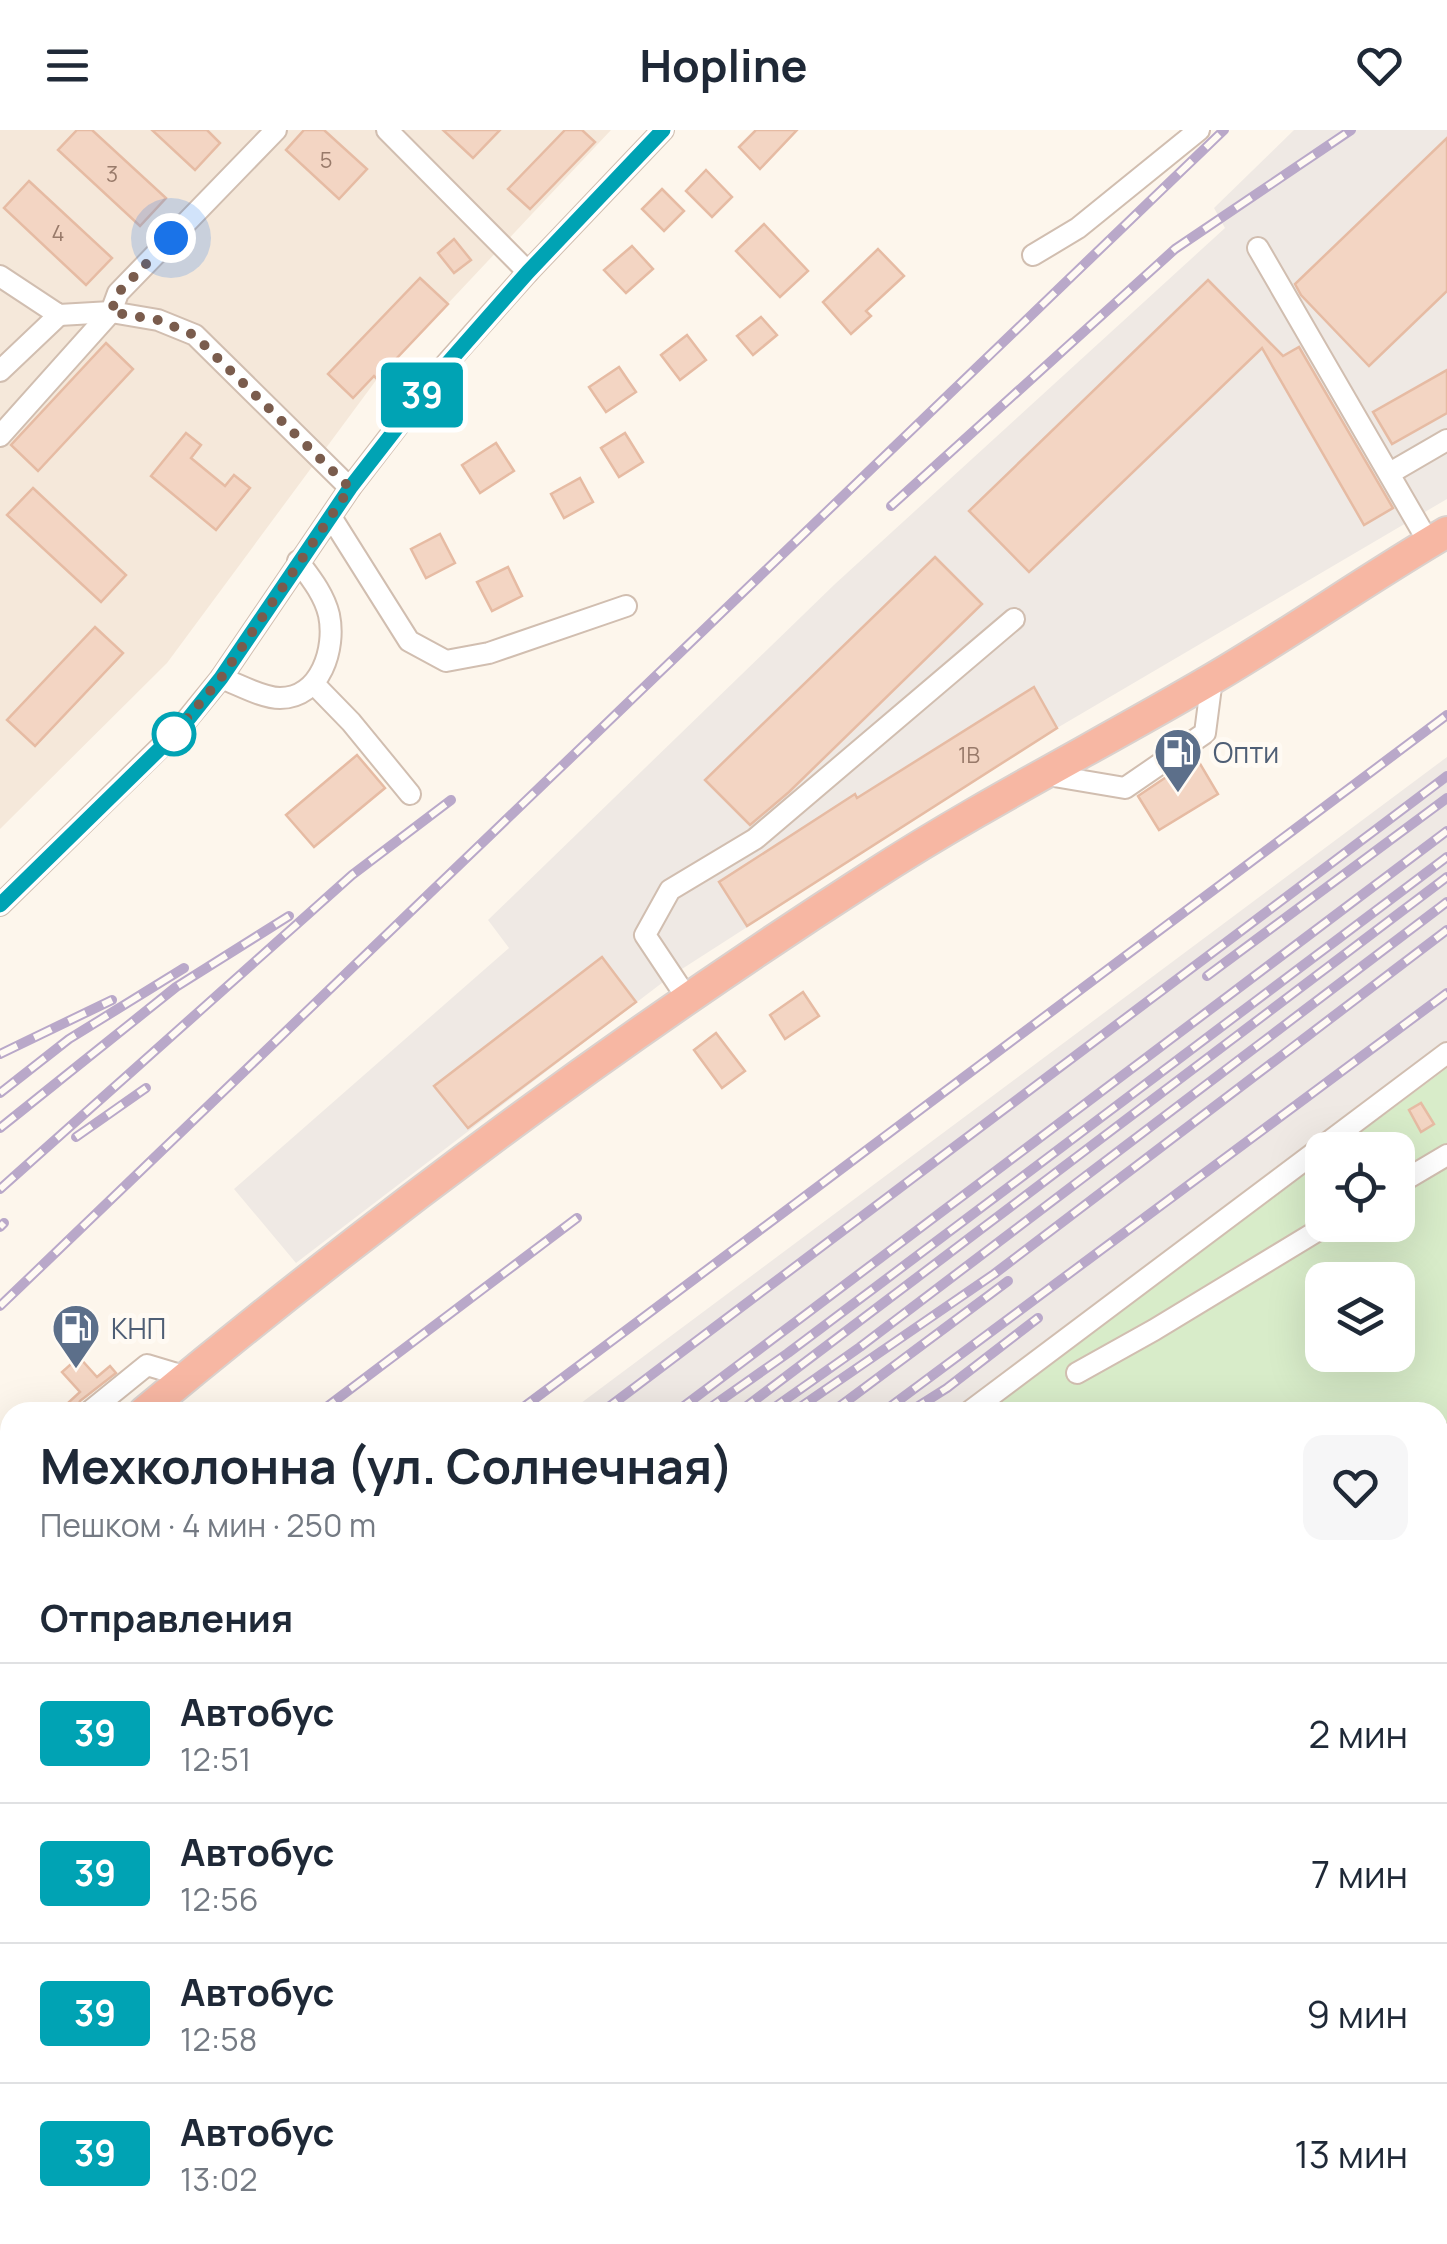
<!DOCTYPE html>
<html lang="ru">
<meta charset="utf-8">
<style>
body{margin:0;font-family:Manrope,sans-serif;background:#f6f6f7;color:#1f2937;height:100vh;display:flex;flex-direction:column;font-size:38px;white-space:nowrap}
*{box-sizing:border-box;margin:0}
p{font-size:32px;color:#747a83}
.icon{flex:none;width:55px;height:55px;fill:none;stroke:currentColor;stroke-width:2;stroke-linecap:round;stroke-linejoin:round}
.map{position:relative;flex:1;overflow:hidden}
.drawer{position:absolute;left:0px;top:1272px;width:1448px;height:842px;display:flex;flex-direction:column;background:#fff;border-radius:30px 30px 0 0;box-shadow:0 10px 40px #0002}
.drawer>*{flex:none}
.badge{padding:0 20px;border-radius:8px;font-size:35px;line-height:65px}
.tools{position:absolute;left:1305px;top:1002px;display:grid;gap:20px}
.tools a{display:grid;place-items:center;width:110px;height:110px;border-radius:20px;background:#fff;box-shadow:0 10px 40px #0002;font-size:50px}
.you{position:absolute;width:50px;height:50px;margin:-25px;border:8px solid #fff;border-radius:50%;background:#1a73e8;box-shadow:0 0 0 15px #1a73e833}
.map>.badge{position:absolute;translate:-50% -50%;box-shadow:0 0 0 5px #fff}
h2{padding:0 40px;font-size:38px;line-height:90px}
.round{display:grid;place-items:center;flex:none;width:105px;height:105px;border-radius:20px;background:#f6f6f7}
.head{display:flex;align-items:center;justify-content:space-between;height:170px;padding:0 40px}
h1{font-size:48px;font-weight:700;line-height:75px}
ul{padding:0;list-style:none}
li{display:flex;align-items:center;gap:30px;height:140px;padding:0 40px;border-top:2px solid #e0e1e3}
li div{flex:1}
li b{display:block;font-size:38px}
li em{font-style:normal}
li .badge{min-width:110px;font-weight:700;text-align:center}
header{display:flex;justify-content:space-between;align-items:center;height:130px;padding:0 40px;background:#fff;font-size:45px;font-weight:700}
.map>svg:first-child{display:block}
</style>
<header><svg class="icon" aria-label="menu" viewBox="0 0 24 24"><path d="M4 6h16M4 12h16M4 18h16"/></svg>Hopline<svg class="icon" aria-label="heart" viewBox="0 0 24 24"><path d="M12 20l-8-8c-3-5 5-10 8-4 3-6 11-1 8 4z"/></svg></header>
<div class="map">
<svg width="1447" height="2114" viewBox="0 0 1447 2114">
<rect width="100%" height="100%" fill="#fdf6ec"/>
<polygon fill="#f5e8da" points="0,0 611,0 377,249 167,533 0,699"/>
<g fill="#efe9e4">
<polygon points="1294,0 1447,0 1447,369 1057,598 671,846 296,1133 234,1059 509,818 488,790 835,454 1225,98 1214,78"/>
<polygon points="1447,627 1447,936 1335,1020 1322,1020 1322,1029 984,1282 569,1282"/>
<polygon points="10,1705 10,1958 0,1966 0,1713"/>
</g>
<g fill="#d8ecc9" fill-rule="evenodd">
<path d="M1447,938v864l-9,-11v-509h-451l335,-251v64h76v-75h-61zM1322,1150h76v75h-76z"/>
<polygon points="1447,1875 1447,2114 961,2114 979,2105 1438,2105 1438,1879"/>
<polygon points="10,1975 10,2105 923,2105 904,2114 0,2114 0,1983"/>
</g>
<g fill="#f3d5c3" stroke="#e6bba3" stroke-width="2.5">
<polygon points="77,0 92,0 166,68 140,96 58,20"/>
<polygon points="152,0 207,0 220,13 195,40"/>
<polygon points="304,0 324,0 367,39 339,69 286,20"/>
<polygon points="443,0 500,0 473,28"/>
<polygon points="565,0 582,0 595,12 530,79 508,59"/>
<polygon points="756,0 797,0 760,39 739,17"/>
<polygon points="1447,8 1447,161 1369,236 1301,165 1295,154"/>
<polygon points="706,40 732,67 712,87 686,61"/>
<polygon points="29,51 112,128 86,155 4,78"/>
<polygon points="662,59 684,81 664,101 642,79"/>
<polygon points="764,94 808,141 780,167 736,121"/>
<polygon points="454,109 471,130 454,143 438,123"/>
<polygon points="632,116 653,139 626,163 604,140"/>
<polygon points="878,119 904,146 866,181 871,186 851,204 823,172"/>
<polygon points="420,148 448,174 377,249 374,246 353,268 328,244"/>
<polygon points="1208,150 1283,226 1299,217 1393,378 1364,395 1262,218 1029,442 969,381"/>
<polygon points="761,187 777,205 753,225 737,206"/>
<polygon points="687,205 706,230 680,250 661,225"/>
<polygon points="106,213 133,239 38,341 11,315"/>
<polygon points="619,237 636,262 606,282 589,257"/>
<polygon points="1447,240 1447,283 1392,314 1373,282"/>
<polygon points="186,303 201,315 191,328 225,356 234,345 250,358 216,400 151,346"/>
<polygon points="625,303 643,332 619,347 601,318"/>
<polygon points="496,313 514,341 480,363 462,335"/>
<polygon points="580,348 593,372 564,388 551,364"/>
<polygon points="33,358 126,445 101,472 7,385"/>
<polygon points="440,404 455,433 426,448 411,419"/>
<polygon points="935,427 982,474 789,662 750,695 705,650"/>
<polygon points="508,437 522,466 492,481 477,452"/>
<polygon points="95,497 123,523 35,616 7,590"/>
<polygon points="1034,557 1057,598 747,796 719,752 855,664 857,668"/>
<polygon points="357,625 385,658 314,717 286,685"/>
<polygon points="1196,627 1218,664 1159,700 1138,666"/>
<polygon points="602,827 636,872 468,998 434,956"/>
<polygon points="803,862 819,886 785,909 770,885"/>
<polygon points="716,903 745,941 722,958 694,920"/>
<polygon points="1421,973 1434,994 1421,1002 1409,980"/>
<polygon points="79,1227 97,1247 110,1236 116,1243 80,1271 76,1280 69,1272 80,1262 62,1242"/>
</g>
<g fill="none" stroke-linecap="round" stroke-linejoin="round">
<g stroke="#d1beb0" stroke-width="24">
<g id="minor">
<polyline points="387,0 528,142"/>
<polyline points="1258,118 1429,413"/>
<polyline points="1033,125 1078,98 1199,0"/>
<polyline points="0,146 59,185 111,182 158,190 195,205 350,358"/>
<polyline points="0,241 59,185"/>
<polyline points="0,306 111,182 118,163 276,0"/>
<polyline points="1390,343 1447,310"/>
<polyline points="331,387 409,511 446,531 489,523 626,476"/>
<path d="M221,548c17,6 41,20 59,20 41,0 56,-50 49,-83 -5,-21 -19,-38 -31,-54"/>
<polyline points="315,555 351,592 410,664"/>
<polyline points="1042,644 1125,658 1205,603 1212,549"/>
<polyline points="0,775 181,597 221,548 350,358 440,241 528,142 663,0"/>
<polyline points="687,868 645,805 670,760 755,709 1014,489"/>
<polyline points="1398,1054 1447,1025"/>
<polyline points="1077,1243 1154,1200 1327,1095"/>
<polyline points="89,1282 147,1235 187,1247"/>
<polyline points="969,1282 1447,923"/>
<polyline points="1438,1309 1447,1304"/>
<polyline points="1438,1570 1447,1565"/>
<polyline points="1438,1774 1447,1784"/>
<polyline points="1438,1813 1447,1826"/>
<polyline points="1438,1865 1447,1860"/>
<polyline points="0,1932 10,1925"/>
<polyline points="0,1973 10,1966"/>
<polyline points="21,2114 39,2105"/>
<polyline points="433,2114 452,2105"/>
<polyline points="916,2114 934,2105"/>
</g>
</g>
<g stroke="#dad1cd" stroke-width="34">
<g id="highway">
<path d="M144,1282c231,-192 473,-372 726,-535 111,-72 228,-131 342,-198 80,-47 155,-100 235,-147"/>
<polyline points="0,1404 10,1396"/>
</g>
</g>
<use href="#minor" stroke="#fff" stroke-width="20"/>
<use href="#highway" stroke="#f7b7a3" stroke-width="30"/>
<g stroke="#b9a8c9" stroke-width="10">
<g id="rail">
<polyline points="891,376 1175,119 1351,0"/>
<polyline points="1207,846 1447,668"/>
<polyline points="0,924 112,870"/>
<polyline points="0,963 69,909 184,838"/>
<polyline points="0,998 176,857 289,786"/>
<polyline points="76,1007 146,958"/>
<polyline points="0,1059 352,745 451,670"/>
<polyline points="0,1097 4,1093"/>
<polyline points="0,1176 1224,0"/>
<polyline points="320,1282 577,1088"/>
<polyline points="517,1282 1447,585"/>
<polyline points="602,1282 1447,646"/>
<polyline points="676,1282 1447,701"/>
<polyline points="704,1282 788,1223 1447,727"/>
<polyline points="739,1282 1447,747"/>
<polyline points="768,1282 860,1217 1447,772"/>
<polyline points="793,1282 994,1144 1447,800"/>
<polyline points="832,1282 1008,1151"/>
<polyline points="883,1282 1447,863"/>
<polyline points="909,1282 947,1258 1038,1188"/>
<polyline points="0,1527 10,1519"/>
<polyline points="0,1675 10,1667"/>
<polyline points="0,1694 10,1688"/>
<polyline points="0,1744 10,1731"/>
</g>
</g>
<use href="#rail" stroke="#fffaf3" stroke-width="6" stroke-dasharray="19" stroke-linecap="butt"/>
</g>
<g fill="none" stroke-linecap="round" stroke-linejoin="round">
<g stroke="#fff" stroke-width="22">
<polyline id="line" points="0,775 181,598 221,548 350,358 440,242 528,142 663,0"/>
</g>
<use href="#line" stroke="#00a3b4" stroke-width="15"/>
<polyline stroke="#7a5c4d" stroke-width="10" stroke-dasharray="0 18" points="171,108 118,163 111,182 158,190 194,205 350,358 221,548 174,604"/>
</g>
<defs>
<g id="fuel-pin" transform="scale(2.5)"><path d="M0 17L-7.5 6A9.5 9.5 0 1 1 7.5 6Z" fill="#5c6f8a" stroke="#fffaf3"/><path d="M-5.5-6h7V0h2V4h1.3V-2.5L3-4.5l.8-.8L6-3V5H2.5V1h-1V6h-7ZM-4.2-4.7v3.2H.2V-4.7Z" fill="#fff"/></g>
</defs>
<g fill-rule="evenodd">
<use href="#fuel-pin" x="1178" y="622"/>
<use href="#fuel-pin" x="76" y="1198"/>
</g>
<circle fill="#fff" stroke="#00a3b4" stroke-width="5" cx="174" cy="604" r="20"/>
<g text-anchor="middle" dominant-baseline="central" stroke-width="10" stroke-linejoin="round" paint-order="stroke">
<g font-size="22" fill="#987a6a">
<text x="326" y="30">5</text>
<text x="112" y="44">3</text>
<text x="58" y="103">4</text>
<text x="969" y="625">1В</text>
</g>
<g font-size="28" fill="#4e5e75" stroke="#fffaf3" text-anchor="start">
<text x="1213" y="622">Опти</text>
<text x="111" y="1198">КНП</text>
</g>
</g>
</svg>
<div class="tools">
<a><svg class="icon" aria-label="locate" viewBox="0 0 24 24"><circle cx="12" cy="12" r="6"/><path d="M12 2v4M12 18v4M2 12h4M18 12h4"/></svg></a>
<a><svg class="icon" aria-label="layers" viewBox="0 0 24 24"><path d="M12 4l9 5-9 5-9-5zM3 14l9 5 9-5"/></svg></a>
</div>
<div class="you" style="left:171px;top:108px"></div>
<b class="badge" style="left:422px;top:265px;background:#00a3b4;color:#fff">39</b>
<section class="drawer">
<div class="head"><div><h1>Мехколонна (ул. Солнечная)</h1><p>Пешком · 4 мин · 250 m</p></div><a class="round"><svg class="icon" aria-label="heart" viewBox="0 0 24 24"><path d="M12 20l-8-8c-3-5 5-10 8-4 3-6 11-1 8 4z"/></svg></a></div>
<h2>Отправления</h2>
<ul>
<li><span class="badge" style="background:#00a3b4;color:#fff">39</span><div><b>Автобус</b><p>12:51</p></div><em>2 мин</em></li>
<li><span class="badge" style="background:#00a3b4;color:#fff">39</span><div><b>Автобус</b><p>12:56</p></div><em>7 мин</em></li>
<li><span class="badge" style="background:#00a3b4;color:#fff">39</span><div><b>Автобус</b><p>12:58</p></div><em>9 мин</em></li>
<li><span class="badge" style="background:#00a3b4;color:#fff">39</span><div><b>Автобус</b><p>13:02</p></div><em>13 мин</em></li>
</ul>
</section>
</div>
